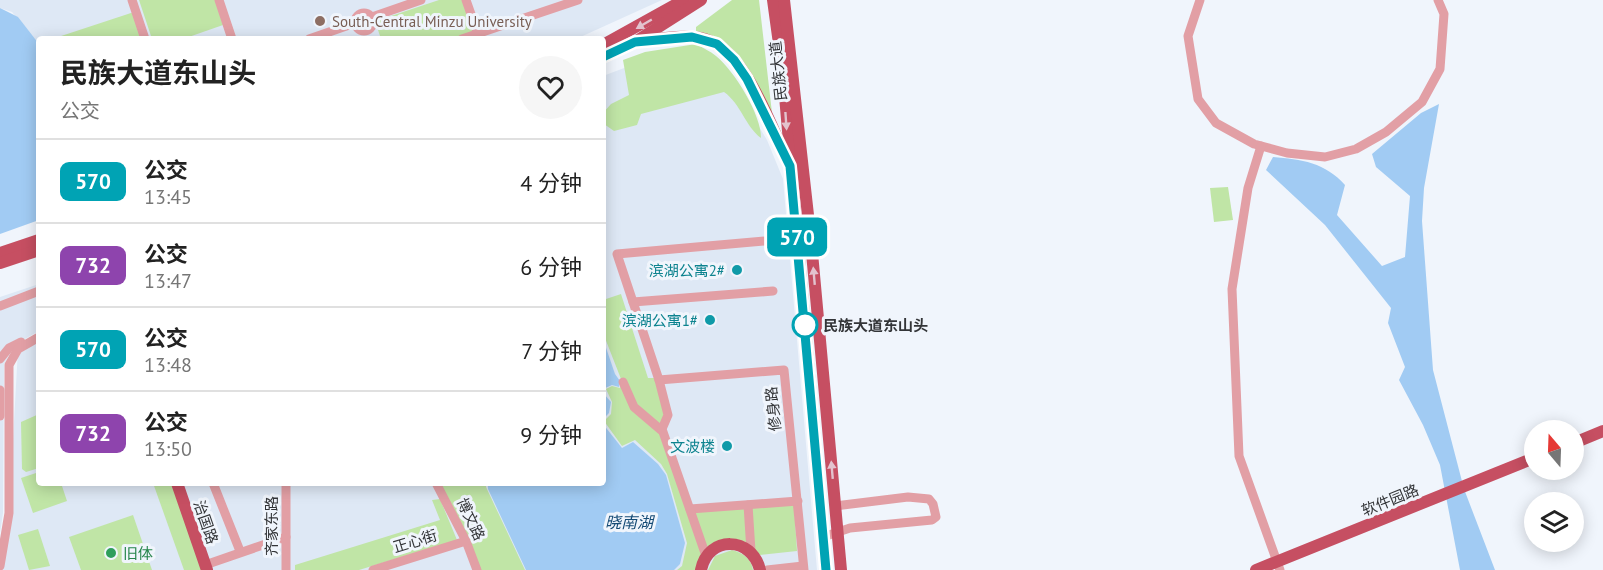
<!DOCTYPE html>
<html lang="zh">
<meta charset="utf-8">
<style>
body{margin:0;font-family:"PT Sans","Noto Sans SC",sans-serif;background:#f6f6f6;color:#222;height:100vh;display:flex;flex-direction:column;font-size:22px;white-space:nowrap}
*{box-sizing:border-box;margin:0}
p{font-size:20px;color:#767676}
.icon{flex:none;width:33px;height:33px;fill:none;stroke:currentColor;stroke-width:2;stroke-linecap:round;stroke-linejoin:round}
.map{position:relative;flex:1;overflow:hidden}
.drawer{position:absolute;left:36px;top:36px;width:570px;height:450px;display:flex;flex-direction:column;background:#fff;border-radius:6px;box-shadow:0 3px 15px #0003}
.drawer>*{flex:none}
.badge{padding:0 12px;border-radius:9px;font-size:21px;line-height:39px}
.needle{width:39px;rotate:341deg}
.controls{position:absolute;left:1524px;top:420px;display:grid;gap:12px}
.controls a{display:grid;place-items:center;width:60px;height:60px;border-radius:50%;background:#fff;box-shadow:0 3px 15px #0003;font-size:30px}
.map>.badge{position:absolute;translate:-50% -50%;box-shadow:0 0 0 3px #fff}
.round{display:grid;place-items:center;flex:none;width:63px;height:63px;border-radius:32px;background:#f6f6f6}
.summary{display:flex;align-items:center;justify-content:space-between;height:102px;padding:0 24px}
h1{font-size:28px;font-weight:700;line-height:45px}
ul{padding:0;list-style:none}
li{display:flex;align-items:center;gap:18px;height:84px;padding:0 24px;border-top:2px solid #e0e0e0}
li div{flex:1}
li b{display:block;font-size:22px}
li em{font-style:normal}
li .badge{min-width:66px;font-weight:700;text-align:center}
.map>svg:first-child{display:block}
</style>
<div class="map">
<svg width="1603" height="570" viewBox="0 0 1603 570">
<rect width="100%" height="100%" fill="#f0f5fc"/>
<g fill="#dee8f5">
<polygon points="0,0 662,0 576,39 39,39 39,44 12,12 0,8"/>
<polygon points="632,65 729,78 767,140 783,179 817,570 0,570 9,513 18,349 39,337 39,483 603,483 603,76"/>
<polygon points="39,284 39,331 16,344 4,364 3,513 0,533 0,297"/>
</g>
<g fill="#c0e5a6">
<polygon points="139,0 215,0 223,25 183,39 152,39"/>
<polygon points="439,0 463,0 474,32 451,39 381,39 377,27 379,20"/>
<path d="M732,0h27l13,113c-21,-38 -32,-68 -76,-82v-4z"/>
<polygon points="134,12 143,39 52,39"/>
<path d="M696,44c7,4 14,7 20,12 18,14 46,60 45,82 -16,-12 -20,-34 -37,-46l-83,22 -4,11 -23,6 -10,-7 -1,-11 8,-9 18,-9 -6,-35 22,-8z"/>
<polygon points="1228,187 1233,220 1214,222 1210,188"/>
<polygon points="621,294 648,378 656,378 665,414 661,430 702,553 696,570 677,570 682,566 687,543 667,474 661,464 635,440 622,446 604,421 611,414 612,402 606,389 612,386 620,388 621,379 603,333 603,300"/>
<polygon points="39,414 39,468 26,472 22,469 21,422"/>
<polygon points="39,472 39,483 61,483 67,501 33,513 21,478"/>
<polygon points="153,483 174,483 204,570 184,570"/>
<polygon points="439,483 486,483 486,487 525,570 481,570"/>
<polygon points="440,499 457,540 359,570 295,570 295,565 440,520 432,500"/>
<polygon points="794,504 797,551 760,555 753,547 751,507"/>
<path d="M746,507l1,36c-15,-7 -29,-5 -41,5l-13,-37z"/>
<polygon points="133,515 152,570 81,570 69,537"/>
<polygon points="38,529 50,566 29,570 18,535"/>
<path d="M732,550c11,3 19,8 21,20h-45l7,-14z"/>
</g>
<g fill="#a1cbf3">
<polygon points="0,8 18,17 39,44 39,220 0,234"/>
<path d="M1439,104l-15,84 -2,33 11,149 31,119 31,81h-35l-20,-105 -17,-40 -24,-45 6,-13 -17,-44 3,-15 -66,-83 -59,-55 7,-13c28,2 53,6 72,28l-8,30 45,51 23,-9 5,-61 -34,-29 -4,-13 49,-41z"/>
<polygon points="603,339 615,374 620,381 619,387 612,385 603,389 604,394 611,402 609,413 603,419"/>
<polygon points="603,424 622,448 633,442 658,464 666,475 685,543 680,564 674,570 526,570 488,489 488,483 603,483"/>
</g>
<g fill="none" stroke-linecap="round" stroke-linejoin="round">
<g stroke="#e29fa5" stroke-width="9">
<polyline points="132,0 145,39"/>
<polyline points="219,0 232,39"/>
<polyline points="466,0 478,34"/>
<polyline points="1200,0 1188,36 1198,99 1216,123 1254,144 1287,153 1325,157 1356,149 1386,132 1422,102 1440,69 1444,14 1438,0"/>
<circle cx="364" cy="22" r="9"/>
<polyline points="372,17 421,0"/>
<polyline points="309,39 355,23"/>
<polyline points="462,39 578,0"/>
<polyline points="1261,146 1248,188 1232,289 1239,456 1280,570"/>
<polyline points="633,302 773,291"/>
<polyline points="0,306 39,291"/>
<polyline points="0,359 9,348 21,342"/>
<polyline points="659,380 784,370 804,570"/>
<polyline points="623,382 634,407 661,430"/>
<polyline points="0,390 0,416"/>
<polyline points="213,483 240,551"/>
<polyline points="436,483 466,541 477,570"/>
<polyline points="748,505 751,551"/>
<polyline points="690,509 798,501"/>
<polyline points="823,537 850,528 932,520 936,517 933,504 929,499 908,497 835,506"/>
<polyline points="706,556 662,429 668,415 659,380 617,254 775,240"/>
<polyline points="205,565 286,537"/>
<polyline points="0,566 9,513 9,365 18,349 39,337"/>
<polyline points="286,570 286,483"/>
<polyline points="373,570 466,541"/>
<polyline points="767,570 803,566"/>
</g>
<g stroke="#c64f62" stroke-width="12">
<polyline points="773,0 783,73 826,570"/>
<polyline points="784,0 811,242 841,570"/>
<path d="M635,42c20,-2 45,-8 65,-4 44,8 69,84 86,120"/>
<polyline points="603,45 684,0"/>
<polyline points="603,57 635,42 701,0"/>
<polyline points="0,253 39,240"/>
<polyline points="0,263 39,250"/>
<polyline points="1574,443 1603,431"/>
<polyline points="177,483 207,570"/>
<path d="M701,570c7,-35 51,-34 59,0"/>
<polyline points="1256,570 1534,458"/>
</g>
</g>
<defs><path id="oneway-solid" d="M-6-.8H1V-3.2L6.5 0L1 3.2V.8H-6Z" transform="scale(1.5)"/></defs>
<g fill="#e3c3ce">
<use href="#oneway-solid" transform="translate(644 24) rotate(150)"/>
<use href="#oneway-solid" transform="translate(786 121) rotate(86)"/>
<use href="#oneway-solid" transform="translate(814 276) rotate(-95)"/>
<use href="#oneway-solid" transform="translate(832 470) rotate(-95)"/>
</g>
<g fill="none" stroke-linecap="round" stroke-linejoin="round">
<g stroke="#fff" stroke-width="14">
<polyline id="line" points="603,57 635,42 692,37 717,44 734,60 747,79 790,166 826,570"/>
</g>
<use href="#line" stroke="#00a3b4" stroke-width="9"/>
</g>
<circle fill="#8d6e63" stroke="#f0f5fc" stroke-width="2" cx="320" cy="21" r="6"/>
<g fill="#0f9aa8" stroke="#f0f5fc" stroke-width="2">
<circle cx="737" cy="270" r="6"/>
<circle cx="710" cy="320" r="6"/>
<circle cx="727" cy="446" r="6"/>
</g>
<circle fill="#fff" stroke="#00a3b4" stroke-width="3" cx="805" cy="325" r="12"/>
<circle fill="#2e9e5b" stroke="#f0f5fc" stroke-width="2" cx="111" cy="553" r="6"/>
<g text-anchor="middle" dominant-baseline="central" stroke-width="6" stroke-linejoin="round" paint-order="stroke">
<g font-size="15" fill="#785e54" stroke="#f0f5fc" text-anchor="start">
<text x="332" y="21">South-Central Minzu University</text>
</g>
<g font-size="15" fill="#333538" stroke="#f0f5fc">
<text transform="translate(778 71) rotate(-96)">民族大道</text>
<text transform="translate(773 409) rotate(-96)">修身路</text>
<text transform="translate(1390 500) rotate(-22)">软件园路</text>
<text transform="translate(471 519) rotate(65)">博文路</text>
<text transform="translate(206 522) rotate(71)">治国路</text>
<text transform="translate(271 526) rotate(-90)">齐家东路</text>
<text transform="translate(415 541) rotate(-17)">正心街</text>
</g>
<g font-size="15" fill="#0d838f" stroke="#f0f5fc" text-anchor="end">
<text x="725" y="270">滨湖公寓2#</text>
<text x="698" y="320">滨湖公寓1#</text>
<text x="715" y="446">文波楼</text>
</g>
<g font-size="15" font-weight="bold" fill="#333538" stroke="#f0f5fc" text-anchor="start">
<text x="823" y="325">民族大道东山头</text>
</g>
<g font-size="15" fill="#27864d" stroke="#f0f5fc" text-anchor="start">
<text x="123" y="553">旧体</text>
</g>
<g font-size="16" font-style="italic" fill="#154b75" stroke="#f0f5fc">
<text x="629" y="522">晓南湖</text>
</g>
</g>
</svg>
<div class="controls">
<a><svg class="needle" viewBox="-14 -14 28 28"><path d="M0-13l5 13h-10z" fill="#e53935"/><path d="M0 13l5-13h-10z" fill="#767676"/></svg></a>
<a><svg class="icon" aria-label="layers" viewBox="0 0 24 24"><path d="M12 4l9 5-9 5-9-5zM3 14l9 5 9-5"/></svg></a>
</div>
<b class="badge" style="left:797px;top:237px;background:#00a3b4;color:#fff">570</b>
<section class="drawer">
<div class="summary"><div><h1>民族大道东山头</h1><p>公交</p></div><a class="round"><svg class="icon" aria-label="heart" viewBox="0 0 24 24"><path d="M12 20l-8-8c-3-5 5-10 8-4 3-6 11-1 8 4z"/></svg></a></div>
<ul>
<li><span class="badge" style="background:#00a3b4;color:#fff">570</span><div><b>公交</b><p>13:45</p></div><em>4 分钟</em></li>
<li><span class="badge" style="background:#8e44ad;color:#fff">732</span><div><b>公交</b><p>13:47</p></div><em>6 分钟</em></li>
<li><span class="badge" style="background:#00a3b4;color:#fff">570</span><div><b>公交</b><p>13:48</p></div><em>7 分钟</em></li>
<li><span class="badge" style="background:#8e44ad;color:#fff">732</span><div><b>公交</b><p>13:50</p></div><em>9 分钟</em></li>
</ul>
</section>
</div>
